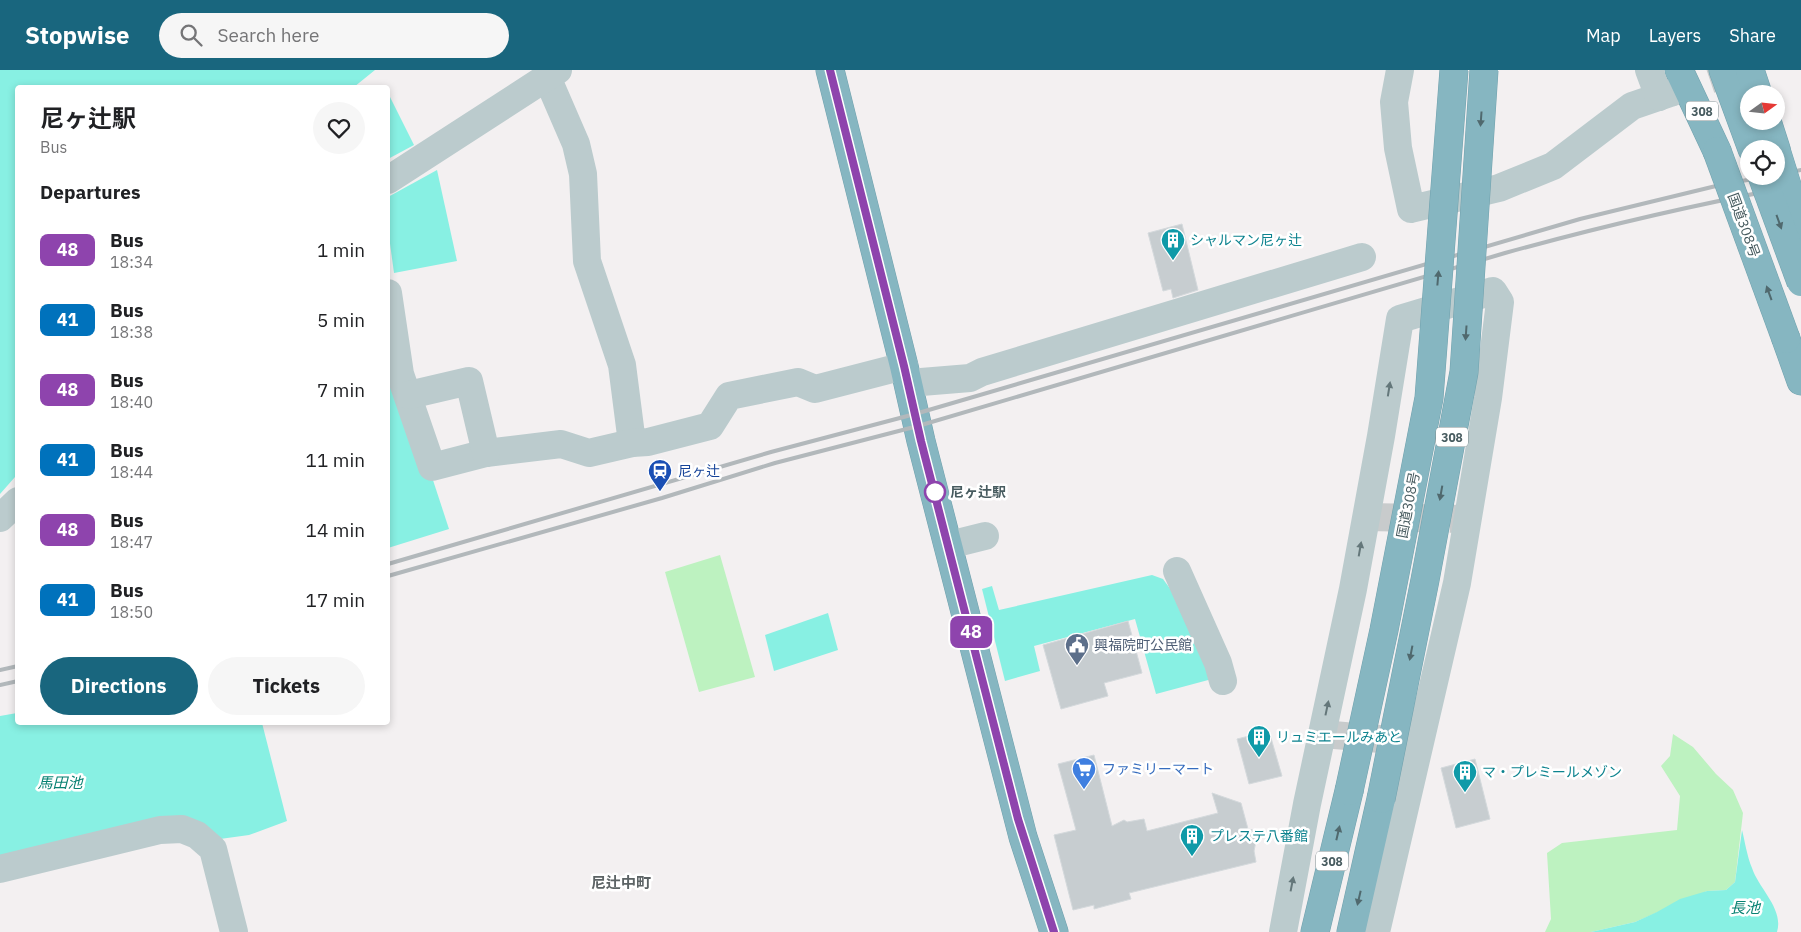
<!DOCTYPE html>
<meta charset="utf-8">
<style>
body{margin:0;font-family:"IBM Plex Sans","Noto Sans JP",sans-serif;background:#f6f6f6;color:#202124;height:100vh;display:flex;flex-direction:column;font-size:19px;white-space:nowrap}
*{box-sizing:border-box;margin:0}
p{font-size:16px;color:#757577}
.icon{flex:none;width:28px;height:28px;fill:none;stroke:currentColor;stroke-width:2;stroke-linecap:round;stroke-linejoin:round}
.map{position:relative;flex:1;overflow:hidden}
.panel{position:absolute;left:15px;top:15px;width:375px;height:640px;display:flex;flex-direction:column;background:#fff;border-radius:5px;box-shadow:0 2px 8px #0003}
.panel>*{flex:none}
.badge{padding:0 10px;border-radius:8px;font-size:18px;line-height:32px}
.needle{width:32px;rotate:75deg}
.buttons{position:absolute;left:1740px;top:15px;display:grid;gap:10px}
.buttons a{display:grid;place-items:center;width:45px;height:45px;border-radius:50%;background:#fff;box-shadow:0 2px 8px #0003;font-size:25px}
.map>.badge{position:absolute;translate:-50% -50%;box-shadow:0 0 0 2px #fff}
h2{padding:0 25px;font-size:19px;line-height:45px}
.round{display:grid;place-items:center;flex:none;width:52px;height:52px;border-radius:26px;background:#f6f6f6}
.head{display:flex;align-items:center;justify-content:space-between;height:85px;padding:0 25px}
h1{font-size:24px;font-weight:700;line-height:38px}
.primary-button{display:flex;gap:10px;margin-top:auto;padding:10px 25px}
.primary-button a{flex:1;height:58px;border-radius:30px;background:#19667e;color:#fff;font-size:20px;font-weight:700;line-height:58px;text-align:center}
.primary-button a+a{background:#f6f6f6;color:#202124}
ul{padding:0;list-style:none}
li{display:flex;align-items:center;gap:15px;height:70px;padding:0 25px}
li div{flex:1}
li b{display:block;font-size:19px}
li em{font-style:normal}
li .badge{min-width:55px;font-weight:700;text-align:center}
header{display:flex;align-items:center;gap:30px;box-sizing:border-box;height:70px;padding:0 25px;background:#19667e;color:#fff}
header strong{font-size:24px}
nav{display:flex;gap:28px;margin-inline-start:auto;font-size:18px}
.search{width:350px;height:45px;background:#f6f6f6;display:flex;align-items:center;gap:12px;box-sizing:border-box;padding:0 18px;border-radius:28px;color:#757577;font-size:19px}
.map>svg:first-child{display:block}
</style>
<header>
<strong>Stopwise</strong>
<div class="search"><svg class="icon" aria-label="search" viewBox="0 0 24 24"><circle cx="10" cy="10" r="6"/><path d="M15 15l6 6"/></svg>Search here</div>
<nav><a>Map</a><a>Layers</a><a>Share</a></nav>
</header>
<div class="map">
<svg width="1801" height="862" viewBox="0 0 1801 862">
<rect width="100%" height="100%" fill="#f3f0f1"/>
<g fill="#bdf2c0">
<polygon points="720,485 755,607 699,622 665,502"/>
<polygon points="1673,664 1693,677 1716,704 1733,720 1743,743 1735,812 1726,820 1707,821 1635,852 1591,862 1545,862 1551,849 1547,783 1562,773 1677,760 1680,726 1661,696 1670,686"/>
</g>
<g fill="#88f0e3">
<polygon points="0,0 375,0 354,17 18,18 17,359 15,407 0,424"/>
<polygon points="389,25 414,75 388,89 388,27"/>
<polygon points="437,100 457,191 394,203 388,159 388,127"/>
<polygon points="388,305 430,401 449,459 388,478"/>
<polygon points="1152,505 1163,509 1171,520 1212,609 1156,624 1135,549 1034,576 1040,601 1005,611 982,519 992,516 999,540"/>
<polygon points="828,543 838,580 774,601 765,565"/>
<polygon points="17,643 18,652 262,653 287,751 249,765 220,769 189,747 95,764 0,790 0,646"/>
<path d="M1742,760c3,12 5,26 10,38 7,21 32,41 25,64h-186l44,-10 22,-10 23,-13 27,-8 19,-1 9,-8z"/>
</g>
<g fill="#c7cdd0" stroke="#d4d9dc">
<polygon points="1182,154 1198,220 1173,228 1171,219 1163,221 1148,163"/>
<polygon points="1128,551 1142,603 1104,613 1108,626 1061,639 1043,575"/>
<polygon points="1269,661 1282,706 1249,714 1237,669"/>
<polygon points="1094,685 1112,756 1124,750 1127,752 1144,749 1147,761 1218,743 1212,723 1241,733 1248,759 1258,761 1254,781 1256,792 1129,823 1131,829 1094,839 1094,835 1073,840 1054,765 1076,760 1058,694"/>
<polygon points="1475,689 1490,749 1456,758 1441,698"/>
</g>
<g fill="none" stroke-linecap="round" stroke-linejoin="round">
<g stroke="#c8cbcc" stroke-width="28" stroke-dasharray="28 14" stroke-linecap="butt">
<polyline points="1670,23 1738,0"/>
<polyline points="1366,447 1467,449"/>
<polyline points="1322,664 1415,672"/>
</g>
<g stroke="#71a1ad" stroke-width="29">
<g id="highway">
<polyline points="830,0 904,296 921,371 1023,767 1054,862"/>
<polyline points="1679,0 1717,81"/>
<polyline points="1723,0 1752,79"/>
<polyline points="1750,0 1758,24"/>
<polyline points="1767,51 1776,79"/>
<polyline points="1786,269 1801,311"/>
<polyline points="1315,862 1349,721"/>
<polyline points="1351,862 1381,729"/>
</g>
</g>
<g stroke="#bbcbcd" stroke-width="28">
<polyline points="1400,0 1394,32 1398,78 1411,139 1499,118 1553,96 1632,36 1670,23"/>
<polyline points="1649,0 1659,27"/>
<polyline points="547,7 576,74 583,104 587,191 622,295 632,373"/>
<polyline points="388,110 558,0"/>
<polyline points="388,223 400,304 432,397 486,383 561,374 589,383 632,373 648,372 710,356 729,326 798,312 815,319 904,296"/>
<polyline points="909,313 970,308 982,302 1362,187"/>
<polyline points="409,325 469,311 486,383"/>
<polyline points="0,448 18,431"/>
<polyline points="949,475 985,466"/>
<polyline points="1177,501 1218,593 1223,611"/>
<polyline points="0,799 160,760 182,759 197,765 213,779 234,862"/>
<polyline points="1283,862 1307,734 1353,519 1381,366 1400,249 1493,221 1500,232 1488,328 1457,513 1376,862"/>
</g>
<use href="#highway" stroke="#86b6c1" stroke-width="28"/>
<g stroke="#b2b8bb" stroke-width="4">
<polyline points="1776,105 1801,100"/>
<polyline points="388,494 771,382 915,344 1580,149 1716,116 1768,106"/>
<path d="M388,506l274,-78 113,-35 143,-37 587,-173c98,-27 196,-50 296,-68"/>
<polyline points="0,600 18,596"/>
<polyline points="0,615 18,611"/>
</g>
<g stroke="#71a1ad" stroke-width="29" stroke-linecap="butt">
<g id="highway-bridge">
<polyline points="1776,80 1801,160"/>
<polyline points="1717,81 1786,269"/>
<polyline points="1762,106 1801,212"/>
<polyline points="1349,721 1384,560 1429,328 1454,0"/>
<polyline points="1381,729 1425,510 1464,302 1484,0"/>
</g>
</g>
<use href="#highway-bridge" stroke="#86b6c1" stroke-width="28"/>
</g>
<defs><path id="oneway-solid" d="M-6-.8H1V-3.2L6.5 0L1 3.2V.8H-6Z" transform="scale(1.25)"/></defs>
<g fill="#50696e">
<use href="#oneway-solid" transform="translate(1481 49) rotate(94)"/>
<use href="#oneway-solid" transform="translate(1779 152) rotate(70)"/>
<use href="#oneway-solid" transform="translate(1438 208) rotate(-85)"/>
<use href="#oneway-solid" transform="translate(1769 223) rotate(-110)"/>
<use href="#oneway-solid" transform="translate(1466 263) rotate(94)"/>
<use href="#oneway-solid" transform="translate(1441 423) rotate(100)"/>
<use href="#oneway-solid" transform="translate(1411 583) rotate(101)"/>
<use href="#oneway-solid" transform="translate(1338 763) rotate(-77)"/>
<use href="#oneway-solid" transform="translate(1359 828) rotate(103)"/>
</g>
<g fill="#64777a">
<use href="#oneway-solid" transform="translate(1389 319) rotate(-81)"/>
<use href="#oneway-solid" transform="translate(1360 479) rotate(-80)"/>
<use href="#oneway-solid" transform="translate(1327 638) rotate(-78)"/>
<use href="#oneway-solid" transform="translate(1292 814) rotate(-79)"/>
</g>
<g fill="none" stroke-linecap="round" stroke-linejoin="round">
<g stroke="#fff" stroke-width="11">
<polyline id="line" points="830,0 904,296 921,371 1018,749 1054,862"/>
</g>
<use href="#line" stroke="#8e44ad" stroke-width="8"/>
</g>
<defs>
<g id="building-pin" transform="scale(1.25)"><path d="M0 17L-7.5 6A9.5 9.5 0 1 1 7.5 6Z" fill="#0f9aa8" stroke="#fff"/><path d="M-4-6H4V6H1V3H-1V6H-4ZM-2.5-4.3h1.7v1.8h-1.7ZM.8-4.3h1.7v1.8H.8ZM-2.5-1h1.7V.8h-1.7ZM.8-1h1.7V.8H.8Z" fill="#fff"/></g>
<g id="station-pin" transform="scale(1.25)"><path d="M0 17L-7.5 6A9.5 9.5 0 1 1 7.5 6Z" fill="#1a4fb4" stroke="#fff"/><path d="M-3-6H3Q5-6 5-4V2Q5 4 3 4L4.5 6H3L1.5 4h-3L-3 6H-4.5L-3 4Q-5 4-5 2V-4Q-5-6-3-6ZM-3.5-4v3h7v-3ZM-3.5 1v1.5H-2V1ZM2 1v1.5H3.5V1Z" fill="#fff"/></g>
<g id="civic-pin" transform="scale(1.25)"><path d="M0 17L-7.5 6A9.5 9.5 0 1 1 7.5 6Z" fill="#5c6f8a" stroke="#fff"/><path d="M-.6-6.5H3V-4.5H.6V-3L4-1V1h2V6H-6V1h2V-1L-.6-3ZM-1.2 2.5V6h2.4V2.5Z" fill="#fff"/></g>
<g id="supermarket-pin" transform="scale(1.25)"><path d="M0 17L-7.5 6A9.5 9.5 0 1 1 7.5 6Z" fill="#3f7fe0" stroke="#fff"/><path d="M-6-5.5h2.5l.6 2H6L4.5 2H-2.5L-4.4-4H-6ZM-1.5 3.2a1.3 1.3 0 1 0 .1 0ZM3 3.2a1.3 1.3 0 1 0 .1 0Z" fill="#fff"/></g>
</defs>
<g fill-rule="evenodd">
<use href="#building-pin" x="1173" y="170"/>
<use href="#station-pin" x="660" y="401"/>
<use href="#civic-pin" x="1077" y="575"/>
<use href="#building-pin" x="1259" y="667"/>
<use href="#supermarket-pin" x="1084" y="699"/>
<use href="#building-pin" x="1465" y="702"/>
<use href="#building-pin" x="1192" y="766"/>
</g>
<circle fill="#fff" stroke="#8e44ad" stroke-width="2.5" cx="935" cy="422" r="10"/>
<g text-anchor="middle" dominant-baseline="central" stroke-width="5" stroke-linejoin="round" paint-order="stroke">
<g fill="#fff" stroke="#7e8c8f" stroke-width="1">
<rect x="1686" y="31.5" width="32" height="19" rx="4"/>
<rect x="1436" y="357.5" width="32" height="19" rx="4"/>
<rect x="1316" y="781.5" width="32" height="19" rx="4"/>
</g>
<g font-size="12" font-weight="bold" fill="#475b5f">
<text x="1702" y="41">308</text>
<text x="1452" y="367">308</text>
<text x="1332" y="791">308</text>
</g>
<g font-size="14" fill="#475b5f" stroke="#fff">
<text transform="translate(1744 155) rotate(70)">国道308号</text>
<text transform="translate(1408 435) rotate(-79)">国道308号</text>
</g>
<g font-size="14" fill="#0d838f" stroke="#fff" text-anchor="start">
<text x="1190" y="170">シャルマン尼ヶ辻</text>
<text x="1276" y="667">リュミエールみあと</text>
<text x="1482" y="702">マ・プレミールメゾン</text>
<text x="1210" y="766">プレステ八番館</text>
</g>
<g font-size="14" fill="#164399" stroke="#fff" text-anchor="start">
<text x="678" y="401">尼ヶ辻</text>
</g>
<g font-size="14" font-weight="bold" fill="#475b5f" stroke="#fff" text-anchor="start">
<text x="950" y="422">尼ヶ辻駅</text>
</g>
<g font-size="14" fill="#4e5e75" stroke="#fff" text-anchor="start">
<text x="1094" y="575">興福院町公民館</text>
</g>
<g font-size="14" fill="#366cbe" stroke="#fff" text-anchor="start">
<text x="1102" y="699">ファミリーマート</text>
</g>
<g font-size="15" font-style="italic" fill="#098273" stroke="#fff">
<text x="60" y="712">馬田池</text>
<text x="1745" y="837">長池</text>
</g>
<g font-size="15" font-weight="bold" fill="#5c6365" stroke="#fff">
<text x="621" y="812">尼辻中町</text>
</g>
</g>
</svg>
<div class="buttons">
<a><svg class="needle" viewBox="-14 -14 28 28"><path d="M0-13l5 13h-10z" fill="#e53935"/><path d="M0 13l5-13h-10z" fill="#757577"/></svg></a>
<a><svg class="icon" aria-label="locate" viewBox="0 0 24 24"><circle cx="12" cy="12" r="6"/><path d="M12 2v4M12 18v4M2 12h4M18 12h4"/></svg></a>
</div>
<b class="badge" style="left:971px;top:562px;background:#8e44ad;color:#fff">48</b>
<section class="panel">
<div class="head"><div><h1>尼ヶ辻駅</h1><p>Bus</p></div><a class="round"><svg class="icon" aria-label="heart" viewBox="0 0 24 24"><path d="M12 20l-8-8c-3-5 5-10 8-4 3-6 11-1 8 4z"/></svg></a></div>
<h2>Departures</h2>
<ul>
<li><span class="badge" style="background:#8e44ad;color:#fff">48</span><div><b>Bus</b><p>18:34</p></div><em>1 min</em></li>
<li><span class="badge" style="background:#0072bc;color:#fff">41</span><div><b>Bus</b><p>18:38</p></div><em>5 min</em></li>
<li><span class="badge" style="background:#8e44ad;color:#fff">48</span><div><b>Bus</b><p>18:40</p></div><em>7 min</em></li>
<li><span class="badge" style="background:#0072bc;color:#fff">41</span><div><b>Bus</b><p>18:44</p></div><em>11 min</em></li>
<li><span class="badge" style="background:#8e44ad;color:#fff">48</span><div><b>Bus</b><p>18:47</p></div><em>14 min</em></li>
<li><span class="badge" style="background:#0072bc;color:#fff">41</span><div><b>Bus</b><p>18:50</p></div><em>17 min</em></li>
</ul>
<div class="primary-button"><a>Directions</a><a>Tickets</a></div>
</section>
</div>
